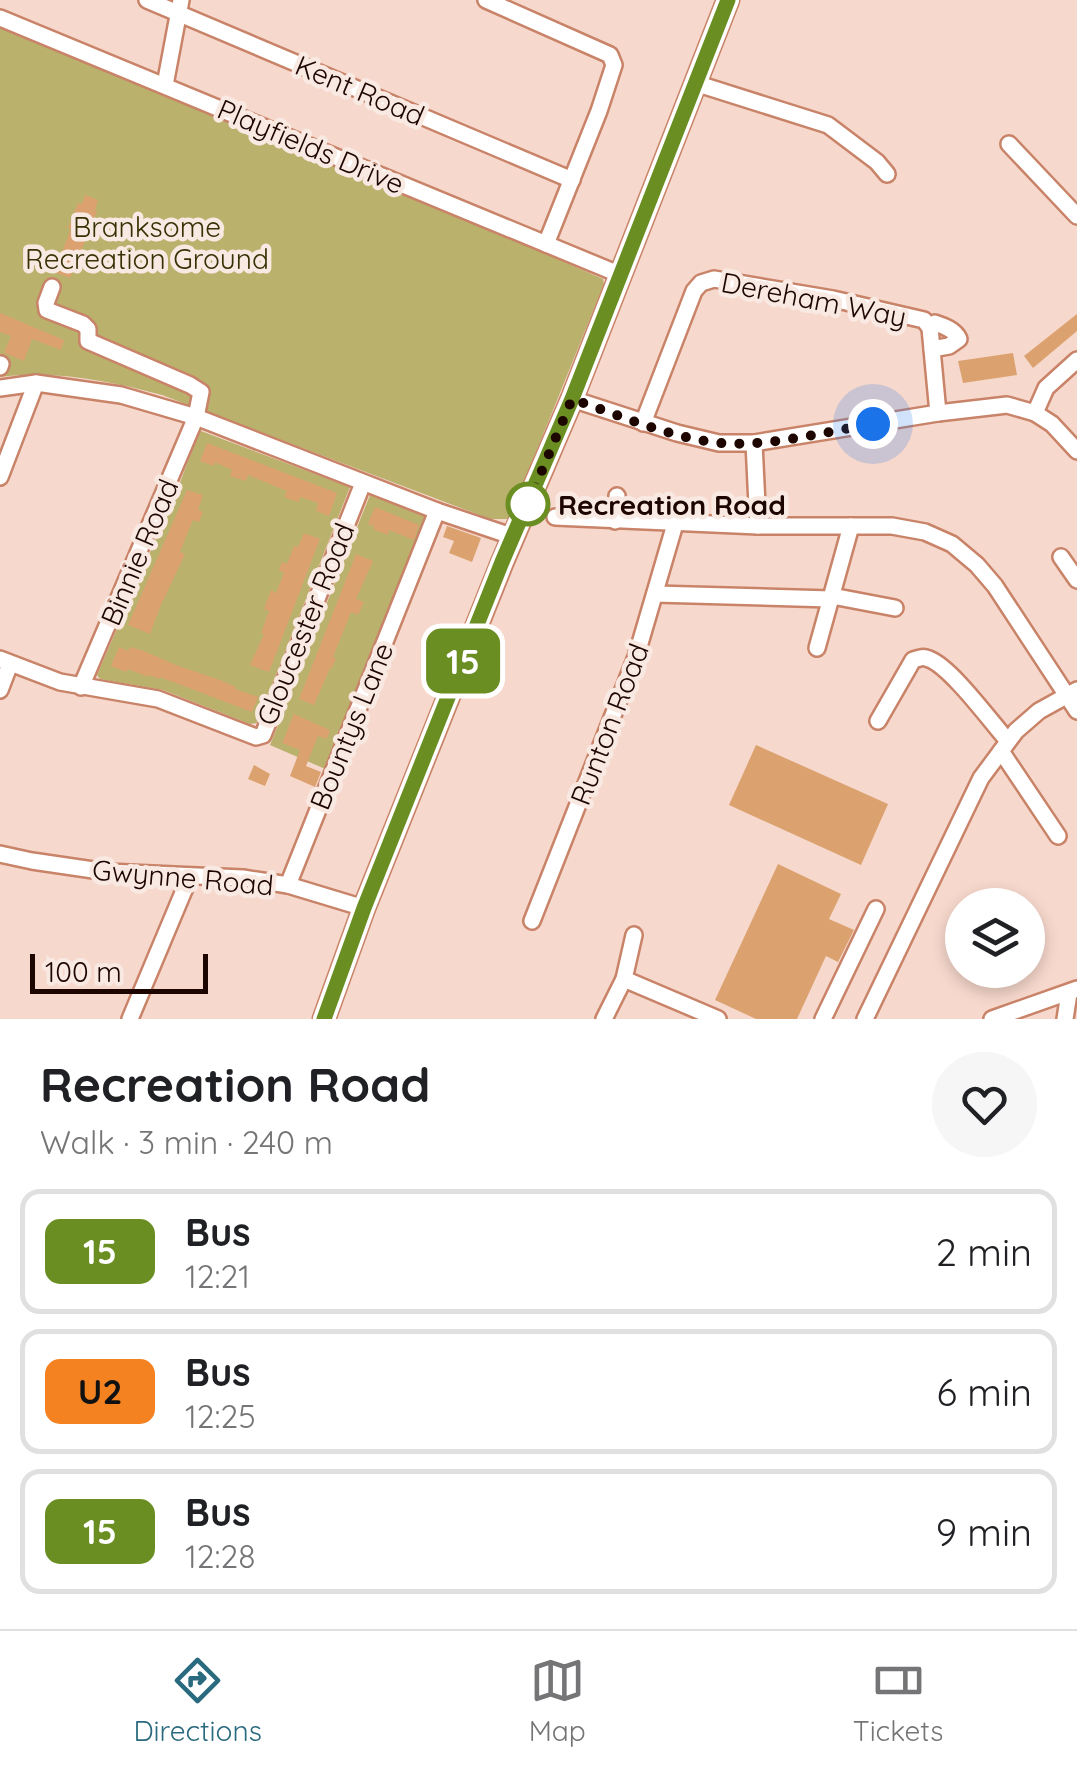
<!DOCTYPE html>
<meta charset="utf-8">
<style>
body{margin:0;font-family:Quicksand,sans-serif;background:#f6f6f6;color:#202124;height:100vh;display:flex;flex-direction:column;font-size:38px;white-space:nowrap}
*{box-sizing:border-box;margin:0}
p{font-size:32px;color:#757577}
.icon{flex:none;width:55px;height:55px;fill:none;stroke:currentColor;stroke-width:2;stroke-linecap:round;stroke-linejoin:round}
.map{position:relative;height:1019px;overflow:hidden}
.drawer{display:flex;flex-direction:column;background:#fff;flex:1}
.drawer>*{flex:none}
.badge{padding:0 20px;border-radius:15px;font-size:35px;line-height:65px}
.fabs{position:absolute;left:945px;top:888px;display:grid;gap:20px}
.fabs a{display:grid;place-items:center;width:100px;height:100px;border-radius:50%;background:#fff;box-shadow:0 5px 15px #0003;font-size:50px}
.scale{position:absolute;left:30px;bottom:25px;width:178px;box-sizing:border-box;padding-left:10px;border:5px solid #1d0500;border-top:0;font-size:28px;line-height:35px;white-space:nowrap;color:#1d0500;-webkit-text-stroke:8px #f9e9e3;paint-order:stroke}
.you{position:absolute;width:50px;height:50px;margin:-25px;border:8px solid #fff;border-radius:50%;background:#1a73e8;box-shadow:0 0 0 15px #1a73e833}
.map>.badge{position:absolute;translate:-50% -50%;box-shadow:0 0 0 5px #fff}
.round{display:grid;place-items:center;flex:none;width:105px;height:105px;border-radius:52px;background:#f6f6f6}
.headline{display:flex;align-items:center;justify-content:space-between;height:170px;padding:0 40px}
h1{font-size:48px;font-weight:700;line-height:75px}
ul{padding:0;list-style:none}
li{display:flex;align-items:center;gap:30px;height:125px;margin:0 20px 15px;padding:0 20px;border:5px solid #e0e0e0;border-radius:20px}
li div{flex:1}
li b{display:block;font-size:38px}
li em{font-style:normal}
li .badge{min-width:110px;font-weight:700;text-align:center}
.dock{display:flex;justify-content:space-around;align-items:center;height:140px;border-top:2px solid #e0e0e0;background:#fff;font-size:28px;color:#757577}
.dock a{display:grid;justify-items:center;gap:5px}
.dock .on{color:#296a7e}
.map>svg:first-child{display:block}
</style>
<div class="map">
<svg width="1077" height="1019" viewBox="0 0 1077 1019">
<rect width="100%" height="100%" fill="#f7d8cc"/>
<g fill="#bab16d">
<path d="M0,23l369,153 234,103 1,5 -95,235h-19l-328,-124c-53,-14 -107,-25 -162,-18z"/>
<polygon points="201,431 350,487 257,723 250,724 163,690 100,679 97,675 179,485 199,432"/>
<polygon points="370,495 430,518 328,768 323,768 270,745"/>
</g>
<g fill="#dba270">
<polygon points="85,195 98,200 95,210 97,211 70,278 54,272 71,229 68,228 78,203 82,204"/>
<polygon points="0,313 64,340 61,350 32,339 24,361 4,353 11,336 0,332"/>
<polygon points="1077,314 1077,331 1033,368 1024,356"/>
<polygon points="1013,353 1017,375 963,383 958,361"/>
<polygon points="207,443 337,493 329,516 316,511 318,503 301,497 298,502 284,497 287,491 248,475 246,481 230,476 232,470 215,462 214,466 200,461"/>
<polygon points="187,490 203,495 198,510 203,512 199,522 193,520 187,534 180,552 185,554 161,605 150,634 128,625"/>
<polygon points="375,507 419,525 414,540 389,530 388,535 373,529 374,526 368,524"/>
<polygon points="447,526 481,538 472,562 449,553 454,541 443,537"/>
<polygon points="304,533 320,539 269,672 250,665 264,634 261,633 269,611 264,609 271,590 276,593 284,573 279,570 282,562 287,564 294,546 298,547"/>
<polygon points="356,554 373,561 356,599 364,602 358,615 351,612 333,657 336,658 332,668 330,668 314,705 299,699"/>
<polygon points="119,647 128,651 130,647 144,651 176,665 220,680 236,687 235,689 258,697 252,712 160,677 159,679 149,675 148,677 128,669 126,672 111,666"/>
<polygon points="294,714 330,730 327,739 318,736 306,766 321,772 315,787 290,776 300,750 282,743"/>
<polygon points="756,745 888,804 861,865 729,805"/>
<polygon points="254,765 270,774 265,786 248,779"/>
<polygon points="778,864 841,894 829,919 854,930 838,962 826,956 797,1019 756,1019 715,1000"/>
</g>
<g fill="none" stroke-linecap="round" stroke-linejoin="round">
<g stroke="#c88368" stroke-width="20">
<g id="minor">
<polyline points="147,0 572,180"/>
<polyline points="486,0 610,55 614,65 599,111 546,244"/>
<polyline points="0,18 621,275"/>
<polyline points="695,83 828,125 877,162 887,174"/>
<polyline points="165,85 181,0"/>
<polyline points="1009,144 1077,216"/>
<polyline points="52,287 46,303 47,310 83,324 88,329 88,341 190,385 201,392 196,417 81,687"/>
<path d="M930,328l5,-5c9,3 20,7 24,16l-10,7 -17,3"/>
<polyline points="0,367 1,364"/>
<polyline points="0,388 36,383 121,395 196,417 437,511 514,537"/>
<polyline points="572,399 677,433 719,443 754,443 938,413 1007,405 1035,413 1052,424 1077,451"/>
<polyline points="1035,413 1046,388 1077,360"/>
<polyline points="643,423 694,291 701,283 714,279 833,299 924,320 930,328 938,413"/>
<polyline points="754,443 758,526"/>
<polyline points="0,477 36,383"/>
<polyline points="555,517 758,526 892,526 925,532 952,544 977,565 995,586 1077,711"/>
<polyline points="615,521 617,496"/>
<polyline points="1061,557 1077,580"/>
<polyline points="655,594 831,599"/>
<polyline points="832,596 895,608"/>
<polyline points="817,648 851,526"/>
<polyline points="0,659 60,682 158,699 256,737 263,735 363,483"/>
<polyline points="0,690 10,664"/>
<path d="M878,721l35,-61c8,-2 9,-4 16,-1 22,8 62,63 79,82"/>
<polyline points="1001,751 1058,836"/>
<polyline points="0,854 32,861 107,872 243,878 288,885 364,908"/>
<polyline points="288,885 437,511"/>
<polyline points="532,921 636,657 675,524"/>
<polyline points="624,979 718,1019"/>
<polyline points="130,1019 190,876"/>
<polyline points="604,1019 624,979 634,935"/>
<polyline points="823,1019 876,909"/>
<polyline points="865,1019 981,778 1016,731 1039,711 1077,690"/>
<polyline points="992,1019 1077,989"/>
<polyline points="1065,1019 1069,993"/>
</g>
</g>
<g stroke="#c88368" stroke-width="25">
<polyline id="major" points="324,1019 364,908 502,563 572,399 728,0"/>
</g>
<use href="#minor" stroke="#fff" stroke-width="15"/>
<use href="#major" stroke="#fff" stroke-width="20"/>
</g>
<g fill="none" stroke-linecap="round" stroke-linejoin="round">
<g stroke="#fff" stroke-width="22">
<polyline id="line" points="324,1019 364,908 502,562 572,399 728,0"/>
</g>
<use href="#line" stroke="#6b8e23" stroke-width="15"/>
<path stroke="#1d0500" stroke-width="10" stroke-dasharray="0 18" d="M528,504l44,-105c47,16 98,39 148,44 50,4 104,-11 153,-19"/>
</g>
<circle fill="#fff" stroke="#6b8e23" stroke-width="5" cx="528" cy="504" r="20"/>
<g text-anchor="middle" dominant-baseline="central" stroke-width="9" stroke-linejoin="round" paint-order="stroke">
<g font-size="28" fill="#1d0500" stroke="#f9e9e3">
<text transform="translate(360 90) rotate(23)">Kent Road</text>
<text transform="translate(311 146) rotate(23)">Playfields Drive</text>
<text transform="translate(814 299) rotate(11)">Dereham Way</text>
<text transform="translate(139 552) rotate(-67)">Binnie Road</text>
<text transform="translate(305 624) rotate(-68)">Gloucester Road</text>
<text transform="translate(609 724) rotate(-69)">Runton Road</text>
<text transform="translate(351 726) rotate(-68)">Bountys Lane</text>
<text transform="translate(183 877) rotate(5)">Gwynne Road</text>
</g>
<g font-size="28" fill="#373204" stroke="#f9e9e3">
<text x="147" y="226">Branksome<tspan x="147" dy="32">Recreation Ground</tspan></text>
</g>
<g font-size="28" font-weight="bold" fill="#1d0500" stroke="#f9e9e3" text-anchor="start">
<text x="558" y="504">Recreation Road</text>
</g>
</g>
</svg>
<div class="fabs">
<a><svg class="icon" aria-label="layers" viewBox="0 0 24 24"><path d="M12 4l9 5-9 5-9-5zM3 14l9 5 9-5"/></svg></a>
</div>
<div class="scale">100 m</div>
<div class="you" style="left:873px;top:424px"></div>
<b class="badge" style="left:463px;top:661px;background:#6b8e23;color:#fff">15</b>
</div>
<section class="drawer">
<div class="headline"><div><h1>Recreation Road</h1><p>Walk · 3 min · 240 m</p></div><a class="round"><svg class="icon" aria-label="heart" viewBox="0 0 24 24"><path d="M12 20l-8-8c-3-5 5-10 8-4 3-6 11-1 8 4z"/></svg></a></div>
<ul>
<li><span class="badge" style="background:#6b8e23;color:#fff">15</span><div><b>Bus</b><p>12:21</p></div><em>2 min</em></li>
<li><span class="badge" style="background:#f58220;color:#111">U2</span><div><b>Bus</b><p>12:25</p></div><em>6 min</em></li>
<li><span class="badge" style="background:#6b8e23;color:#fff">15</span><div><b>Bus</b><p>12:28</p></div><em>9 min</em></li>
</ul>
</section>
<nav class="dock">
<a class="on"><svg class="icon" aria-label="directions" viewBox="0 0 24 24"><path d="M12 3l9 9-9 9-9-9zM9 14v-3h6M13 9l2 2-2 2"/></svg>Directions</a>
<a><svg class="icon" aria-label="map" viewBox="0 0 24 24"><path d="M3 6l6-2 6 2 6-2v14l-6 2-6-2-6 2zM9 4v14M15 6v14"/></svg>Map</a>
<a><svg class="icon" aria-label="tickets" viewBox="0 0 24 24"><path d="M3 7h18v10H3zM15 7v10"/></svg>Tickets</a>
</nav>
